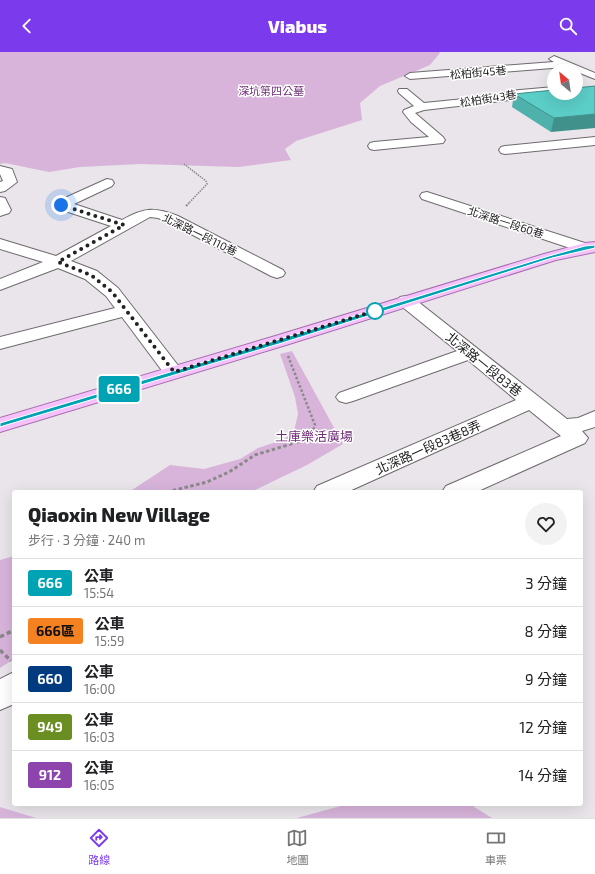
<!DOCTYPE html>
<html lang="zh-TW">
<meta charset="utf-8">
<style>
body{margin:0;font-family:"Exo 2","Noto Sans TC",sans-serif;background:#f2f2f2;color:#202124;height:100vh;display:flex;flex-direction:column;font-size:15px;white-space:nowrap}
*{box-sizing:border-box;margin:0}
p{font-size:13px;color:#757577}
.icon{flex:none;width:22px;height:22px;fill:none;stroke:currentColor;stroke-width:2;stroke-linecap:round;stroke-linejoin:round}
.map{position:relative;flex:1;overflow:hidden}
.details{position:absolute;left:12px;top:438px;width:571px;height:316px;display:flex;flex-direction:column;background:#fff;border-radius:4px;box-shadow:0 4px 16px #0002}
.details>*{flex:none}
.badge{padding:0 8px;border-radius:3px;font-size:14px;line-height:26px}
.needle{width:26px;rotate:331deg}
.tools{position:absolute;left:547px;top:12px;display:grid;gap:8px}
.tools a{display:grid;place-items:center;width:36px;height:36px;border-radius:50%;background:#fff;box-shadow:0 4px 16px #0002;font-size:20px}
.you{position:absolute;width:20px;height:20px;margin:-10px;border:3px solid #fff;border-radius:50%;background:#1a73e8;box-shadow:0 0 0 6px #1a73e833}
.map>.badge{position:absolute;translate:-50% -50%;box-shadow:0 0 0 2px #fff}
.round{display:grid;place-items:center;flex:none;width:42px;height:42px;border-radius:21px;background:#f2f2f2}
.summary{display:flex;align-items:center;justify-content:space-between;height:68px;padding:0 16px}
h1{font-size:19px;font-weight:800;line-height:30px}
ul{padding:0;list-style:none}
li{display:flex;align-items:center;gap:12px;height:48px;padding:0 16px;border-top:1px solid #e0e0e0}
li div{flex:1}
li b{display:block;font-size:15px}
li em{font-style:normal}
li .badge{min-width:44px;font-weight:700;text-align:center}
header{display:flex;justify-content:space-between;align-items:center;height:52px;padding:0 16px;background:#7c3aed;color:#fff;font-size:18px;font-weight:800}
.dock{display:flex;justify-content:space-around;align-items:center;height:56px;border-top:1px solid #e0e0e0;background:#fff;font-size:11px;color:#757577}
.dock a{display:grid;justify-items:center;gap:2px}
.dock .active{color:#7c3aed}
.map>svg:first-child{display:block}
</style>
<header><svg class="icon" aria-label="back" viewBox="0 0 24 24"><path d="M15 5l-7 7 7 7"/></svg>Viabus<svg class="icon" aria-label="search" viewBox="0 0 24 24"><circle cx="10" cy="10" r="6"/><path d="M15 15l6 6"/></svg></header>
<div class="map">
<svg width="595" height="766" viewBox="0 0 595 766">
<rect width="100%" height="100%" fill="#e9e5ea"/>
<g fill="#d8b4db">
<polygon points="0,0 439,0 440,1 430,13 380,34 360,51 362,68 296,89 285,97 291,108 239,115 140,112 80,115 49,120 5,111 0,112"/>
<polygon points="292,299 343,392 307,413 251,440 129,440 170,413 204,417 240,407 258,396 285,387 295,375 298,362 295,345 280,302"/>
<polygon points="14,504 14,607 0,616 0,508"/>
<polygon points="348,752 474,752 474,755 492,766 297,766"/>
<polygon points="0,755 36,766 0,766"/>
</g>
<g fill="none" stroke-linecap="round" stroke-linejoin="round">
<g stroke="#6e6a6e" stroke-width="2">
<g id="minor">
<polygon points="554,4 595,21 595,27 565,15 410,27 405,24 410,21 554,10 549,7"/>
<polygon points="554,35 554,41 515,45 514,47 510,48 424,58 415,61 443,85 445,88 443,91 374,98 370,97 368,94 370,91 374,90 429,85 411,70 403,60 404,58 414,54 399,41 398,39 399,37 407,37 424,51 504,43 505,40 509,39"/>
<polygon points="595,85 595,93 505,102 501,101 499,98 501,95 505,94"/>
<polygon points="0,114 12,117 17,130 5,139 0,140 0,130 3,129 0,122"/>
<path d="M107,127l5,1 2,3 -2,3 -38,18 48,16c23,-13 33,-13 56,-4l105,54 2,3 -2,3 -6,2 -6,-2 -103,-54 -10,-4 -8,-1 -79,44 26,10 21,17 62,80 3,4 -3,4 -7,2 -7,-2 -44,-59 -122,32v-12l115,-29 -9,-12 -21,-17 -27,-11 -58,22v-11l43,-17 -43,-13v-10l56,17 55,-30 -55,-18 -2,-3 2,-3z"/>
<polygon points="427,140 591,193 593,196 591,199 585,201 579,199 422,147 420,144 422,141"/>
<polygon points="0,145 5,146 11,158 9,161 0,164"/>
<polygon points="406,244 412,245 567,367 578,366 595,359 595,375 582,379 588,386 585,391 476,440 442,440 446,434 561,384 529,358 347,440 313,440 317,434 516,348 468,308 353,349 346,351 339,349 336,345 339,341 457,299 400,253 397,249 400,245"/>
<polygon points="14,620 14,652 0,658 0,627"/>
</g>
</g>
<g stroke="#a76ead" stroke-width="2">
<polygon id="major" points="595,190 595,200 556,208 286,293 0,380 0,366 272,285 544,202 585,191"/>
</g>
<polyline stroke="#8c898c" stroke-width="1.5" stroke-dasharray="1.5 1" stroke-linecap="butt" points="184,112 206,129 207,132 188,152"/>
<polyline stroke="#8c898c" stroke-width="2" stroke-dasharray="2 1.5" stroke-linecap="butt" points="186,154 189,151"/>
<polyline stroke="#8c898c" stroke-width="2.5" stroke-dasharray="2.5 2" stroke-linecap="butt" points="288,304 315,373 311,384 298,390"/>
<polyline stroke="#8c898c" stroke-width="3" stroke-dasharray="3.5 2.5" stroke-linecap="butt" points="167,440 207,430 229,420 255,403 301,389"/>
<g stroke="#8c898c" stroke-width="3.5" stroke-dasharray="4.5 3" stroke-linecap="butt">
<polyline points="0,585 14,578"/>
<polyline points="0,598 11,609"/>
</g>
<use href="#minor" fill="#fff" fill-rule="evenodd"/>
<use href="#major" fill="#f5c1fb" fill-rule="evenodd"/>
</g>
<polygon fill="#4fb1ac" points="595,34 551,80 512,55 514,42"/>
<polygon fill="#40908c" points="595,62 595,76 551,80 554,66"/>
<polygon fill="#5ccec8" stroke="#40908c" points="595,34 595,62 554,66 514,42 554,38 554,41 576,41 576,36"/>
<polygon fill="#00a3b4" stroke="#fff" points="595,193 595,196 552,206 282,291 3,374 0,375 0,371 277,288 549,204 585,194"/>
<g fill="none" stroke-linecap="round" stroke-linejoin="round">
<polyline stroke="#232123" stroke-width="4" stroke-dasharray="0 7.2" points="61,153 124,173 58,210 91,223 112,240 174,320 378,258 375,259"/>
</g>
<circle fill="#fff" stroke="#00a3b4" stroke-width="2" cx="375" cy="259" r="8"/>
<g text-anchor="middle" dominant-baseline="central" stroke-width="3" stroke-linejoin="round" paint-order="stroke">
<g font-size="11" fill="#232123" stroke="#fff">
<text transform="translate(478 20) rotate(-5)">松柏街45巷</text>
<text transform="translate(488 46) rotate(-9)">松柏街43巷</text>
<text transform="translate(506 170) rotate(18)">北深路一段60巷</text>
<text transform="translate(200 182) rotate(26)">北深路一段110巷</text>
</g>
<g font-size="11" fill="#6f2e77" stroke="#fff">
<text x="271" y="38">深坑第四公墓</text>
</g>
<g font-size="13" fill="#232123" stroke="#fff">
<text transform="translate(484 312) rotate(39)">北深路一段83巷</text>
<text transform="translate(428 395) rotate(-24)">北深路一段83巷8弄</text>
</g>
<g font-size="13" fill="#6f2e77" stroke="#fff">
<text x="314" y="384">土庫樂活廣場</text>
</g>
</g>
</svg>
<div class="tools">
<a><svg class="needle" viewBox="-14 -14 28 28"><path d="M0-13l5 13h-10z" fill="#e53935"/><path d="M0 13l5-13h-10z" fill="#757577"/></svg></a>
</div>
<div class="you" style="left:61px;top:153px"></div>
<b class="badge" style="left:119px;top:337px;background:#00a3b4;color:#fff">666</b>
<section class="details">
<div class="summary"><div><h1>Qiaoxin New Village</h1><p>步行 · 3 分鐘 · 240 m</p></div><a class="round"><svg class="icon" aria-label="heart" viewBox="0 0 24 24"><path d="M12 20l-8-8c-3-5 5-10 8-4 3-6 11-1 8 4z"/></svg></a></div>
<ul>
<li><span class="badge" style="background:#00a3b4;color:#fff">666</span><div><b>公車</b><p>15:54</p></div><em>3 分鐘</em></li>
<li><span class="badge" style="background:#f58220;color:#111">666區</span><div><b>公車</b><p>15:59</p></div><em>8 分鐘</em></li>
<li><span class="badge" style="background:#003b80;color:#fff">660</span><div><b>公車</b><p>16:00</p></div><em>9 分鐘</em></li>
<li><span class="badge" style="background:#6b8e23;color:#fff">949</span><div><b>公車</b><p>16:03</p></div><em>12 分鐘</em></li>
<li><span class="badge" style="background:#8e44ad;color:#fff">912</span><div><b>公車</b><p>16:05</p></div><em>14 分鐘</em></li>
</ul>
</section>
</div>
<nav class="dock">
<a class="active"><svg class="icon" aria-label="directions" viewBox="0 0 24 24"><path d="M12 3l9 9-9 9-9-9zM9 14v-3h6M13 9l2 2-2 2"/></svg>路線</a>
<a><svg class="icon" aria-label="map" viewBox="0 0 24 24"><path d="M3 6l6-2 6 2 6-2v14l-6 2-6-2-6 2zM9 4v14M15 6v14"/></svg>地圖</a>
<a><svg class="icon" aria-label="tickets" viewBox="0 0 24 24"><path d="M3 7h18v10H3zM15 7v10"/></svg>車票</a>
</nav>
